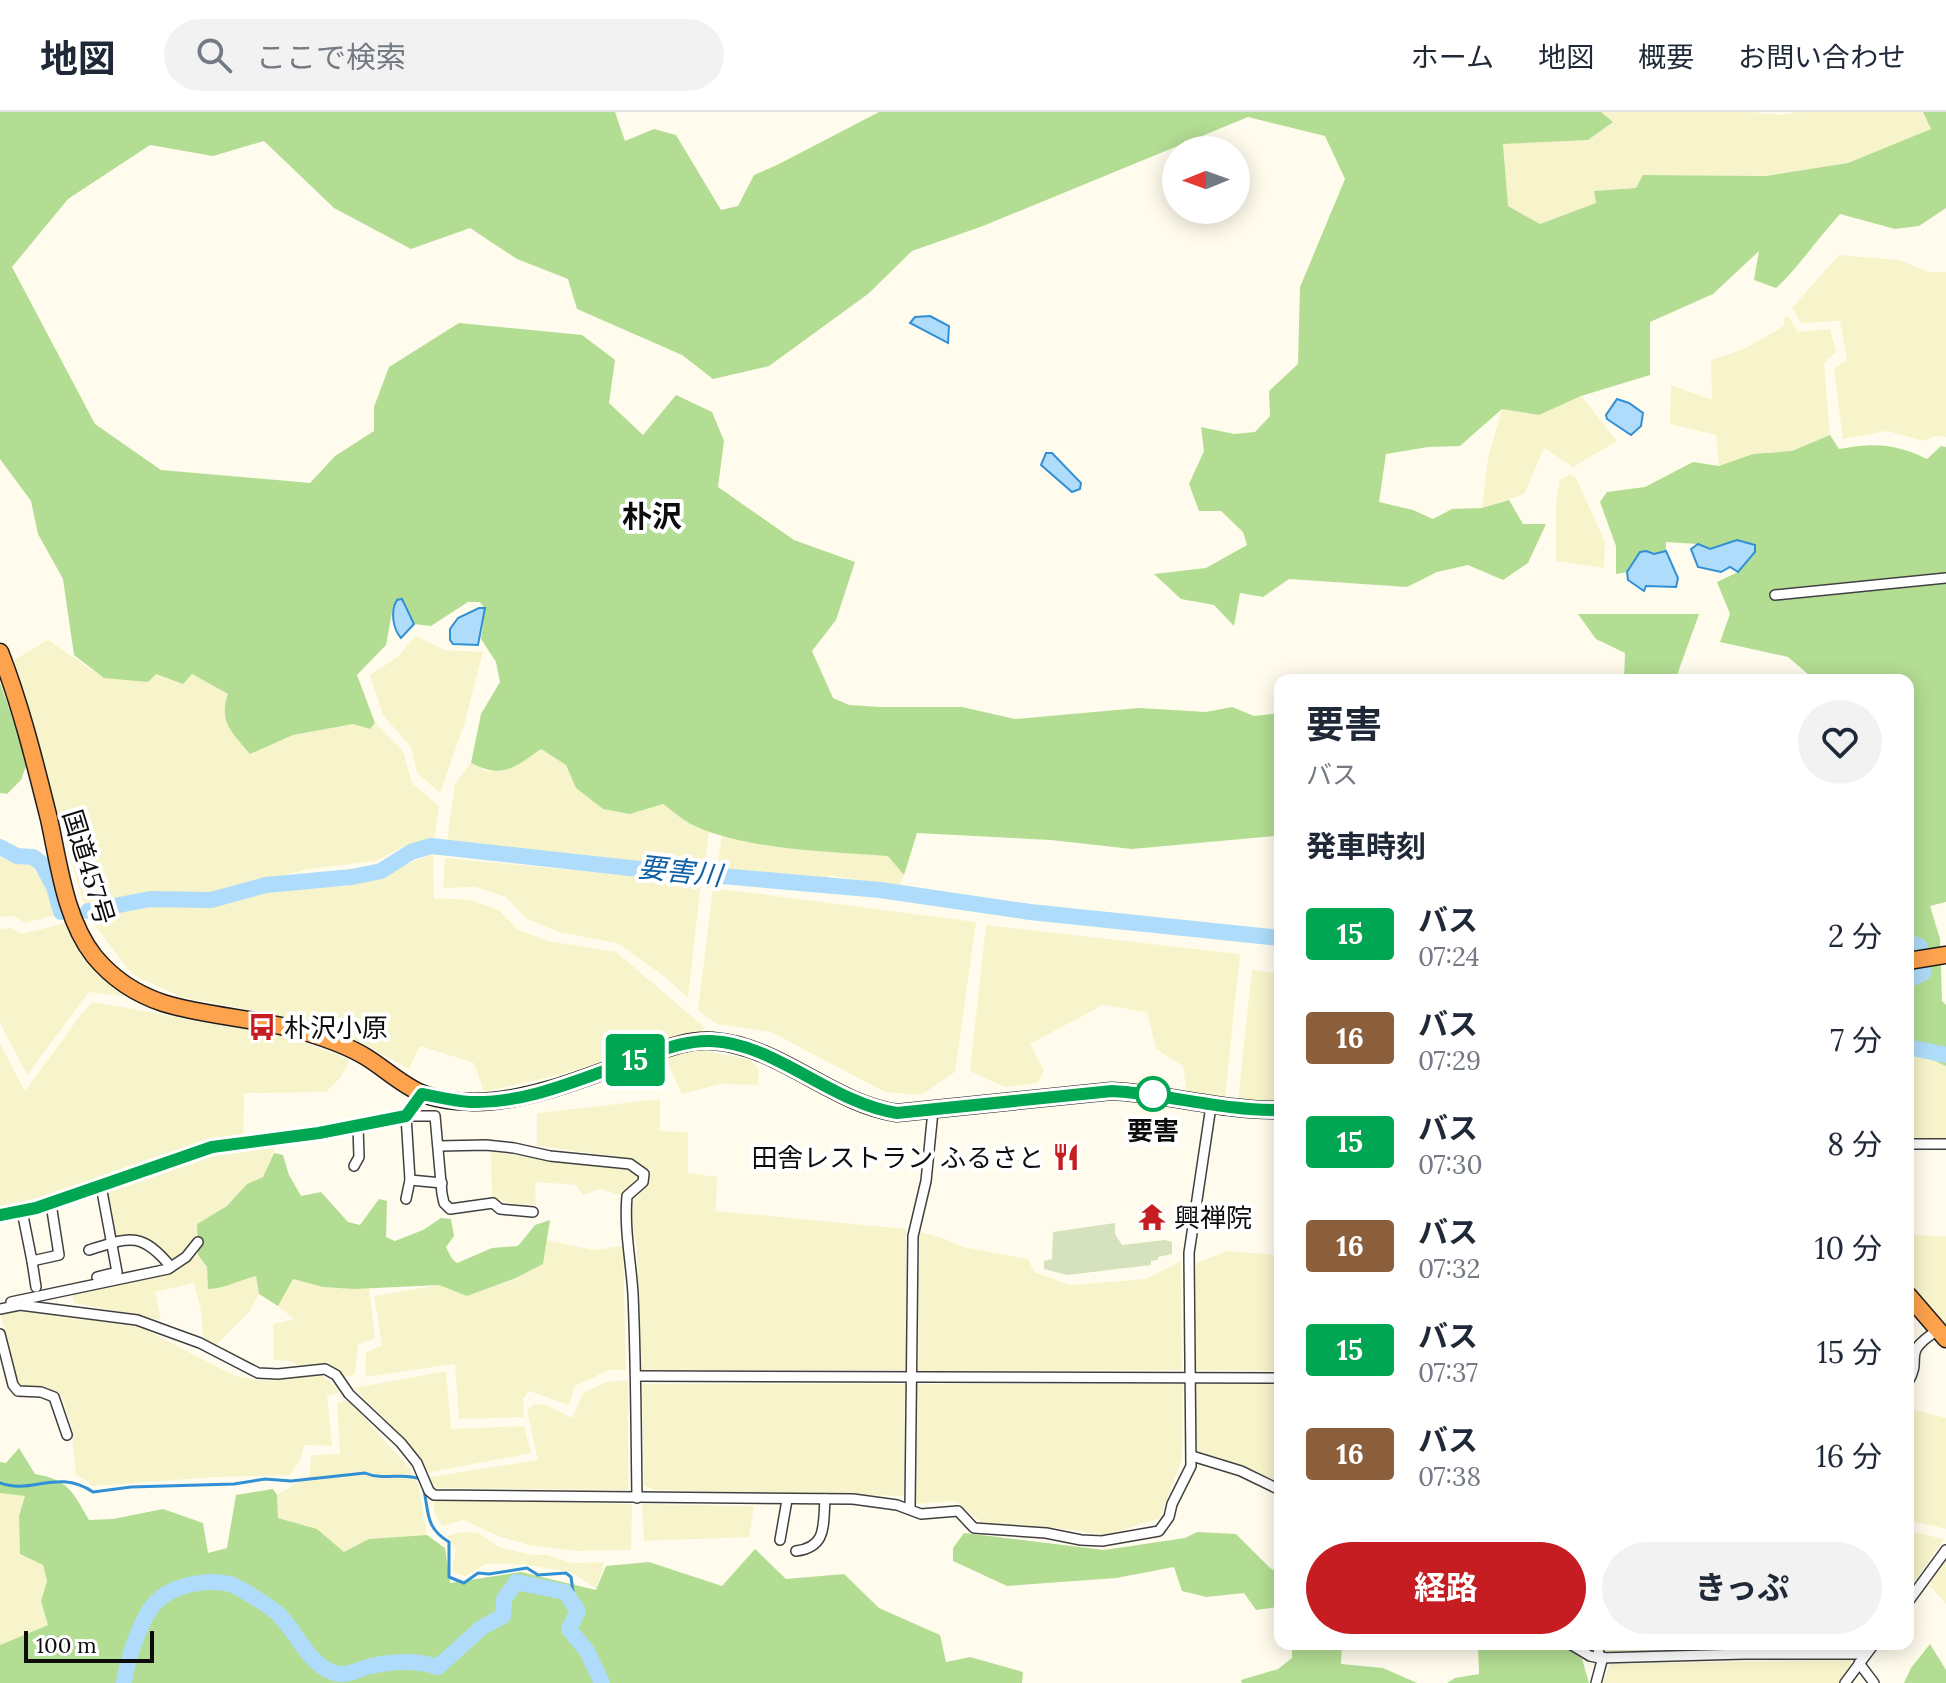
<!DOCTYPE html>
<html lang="ja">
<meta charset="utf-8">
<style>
body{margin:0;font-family:Lora,"Noto Sans JP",serif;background:#f2f2f3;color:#1f2937;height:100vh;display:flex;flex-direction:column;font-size:30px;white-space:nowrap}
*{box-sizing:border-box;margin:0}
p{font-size:26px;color:#747a83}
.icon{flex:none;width:44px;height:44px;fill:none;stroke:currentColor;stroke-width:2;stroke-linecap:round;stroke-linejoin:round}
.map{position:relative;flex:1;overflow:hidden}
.details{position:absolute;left:1274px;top:562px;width:640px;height:976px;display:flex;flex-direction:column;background:#fff;border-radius:16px;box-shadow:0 4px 20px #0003}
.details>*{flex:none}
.badge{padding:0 16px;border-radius:6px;font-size:28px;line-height:52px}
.needle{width:52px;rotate:269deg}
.controls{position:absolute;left:1162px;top:24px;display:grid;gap:16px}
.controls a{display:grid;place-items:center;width:88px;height:88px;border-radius:50%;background:#fff;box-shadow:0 4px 20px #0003;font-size:40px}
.scale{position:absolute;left:24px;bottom:20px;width:130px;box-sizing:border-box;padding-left:8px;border:4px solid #0d0d0d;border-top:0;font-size:22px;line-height:28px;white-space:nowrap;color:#0d0d0d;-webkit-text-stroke:6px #fff;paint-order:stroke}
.map>.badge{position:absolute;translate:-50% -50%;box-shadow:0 0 0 4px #fff}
h2{padding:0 32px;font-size:30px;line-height:72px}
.round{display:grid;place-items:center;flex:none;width:84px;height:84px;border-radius:42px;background:#f2f2f3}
.overview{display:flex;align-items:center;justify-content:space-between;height:136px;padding:0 32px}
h1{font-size:38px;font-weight:700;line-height:60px}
.action{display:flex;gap:16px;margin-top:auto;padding:16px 32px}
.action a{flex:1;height:92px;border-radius:48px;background:#c51d21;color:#fff;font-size:32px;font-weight:700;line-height:92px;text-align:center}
.action a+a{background:#f2f2f3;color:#1f2937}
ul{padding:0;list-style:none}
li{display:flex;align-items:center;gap:24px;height:104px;padding:0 32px}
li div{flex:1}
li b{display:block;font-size:30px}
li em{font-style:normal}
li .badge{min-width:88px;font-weight:700;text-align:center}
header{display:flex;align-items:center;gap:48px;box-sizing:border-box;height:112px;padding:0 40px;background:#fff;border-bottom:2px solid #e0e1e3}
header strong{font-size:38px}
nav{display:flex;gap:44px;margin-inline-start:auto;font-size:28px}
.search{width:560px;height:72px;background:#f2f2f3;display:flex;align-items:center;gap:20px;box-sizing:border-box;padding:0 28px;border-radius:44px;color:#747a83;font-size:30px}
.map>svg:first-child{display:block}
</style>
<header>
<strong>地図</strong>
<div class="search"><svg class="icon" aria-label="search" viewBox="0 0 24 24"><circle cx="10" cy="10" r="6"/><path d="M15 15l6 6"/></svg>ここで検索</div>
<nav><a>ホーム</a><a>地図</a><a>概要</a><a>お問い合わせ</a></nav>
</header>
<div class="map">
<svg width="1946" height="1571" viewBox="0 0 1946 1571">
<rect width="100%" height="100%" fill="#fffced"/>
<g fill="#f7f4cb">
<polygon points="1601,0 1752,0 1781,3 1797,0 1923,0 1931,17 1848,51 1766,64 1644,63 1636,76 1594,79 1596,91 1540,112 1508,94 1503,32 1588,28 1612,10"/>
<polygon points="1839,143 1899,148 1928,160 1946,160 1946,325 1935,324 1924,329 1887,319 1843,327 1834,257 1847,247 1840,209 1801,211 1792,196"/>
<polygon points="1788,204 1798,220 1830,217 1836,240 1824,251 1830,323 1792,339 1753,342 1719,354 1716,323 1670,312 1671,273 1712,288 1711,248 1744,237 1784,214 1784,206"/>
<polygon points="1581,284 1617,329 1573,355 1544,336 1524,382 1482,396 1488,346 1502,297 1539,303"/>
<polygon points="1570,362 1576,366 1605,430 1604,456 1556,449 1556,391 1560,368"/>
<polygon points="415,524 445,538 483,540 464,613 440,681 417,661 411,635 383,603 370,563 399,544"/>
<polygon points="48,528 104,566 156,562 183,571 192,562 228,582 250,642 293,623 353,612 370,617 375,611 403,639 412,671 439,694 435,725 402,735 376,749 310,757 213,780 134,782 84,793 14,548"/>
<polygon points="540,637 566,653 576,676 630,702 663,692 697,716 709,719 704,757 447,729 455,671 471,651 489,660"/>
<polygon points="722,723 790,736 889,744 904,763 899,775 829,763 827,769 717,756"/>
<polygon points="433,742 434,786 471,788 499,798 518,818 548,829 616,840 702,913 704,922 554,964 484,980 474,951 420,934 409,957 328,913 181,885 132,862 90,807 149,793 206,792 271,777 348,774"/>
<polygon points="0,745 14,751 31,753 49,779 55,803 25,811 14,804 0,805"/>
<polygon points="445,746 701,770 688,886 664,864 617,831 559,820 527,807 506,785 475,775 443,776"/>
<polygon points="713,776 976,810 955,960 921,983 885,980 771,920 717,912 698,898"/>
<polygon points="65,811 123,884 89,880 27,963 0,911 0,817 11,816 22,822"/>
<polygon points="986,813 1240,842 1225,986 1187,980 1183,954 1156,937 1147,900 1103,893 1030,932 1044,958 1038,971 1005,975 970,959"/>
<polygon points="1252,858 1280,862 1280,989 1238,989"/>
<polygon points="93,890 291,925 350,948 341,965 326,980 244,981 243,1024 194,1033 22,1093 0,1094 0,932 25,979 82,901"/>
<polygon points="1908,937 1946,954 1946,1028 1908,1031"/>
<polygon points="700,938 749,947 759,957 758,973 721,972 682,982 664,944"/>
<polygon points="660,987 660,1019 688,1020 688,1061 717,1065 716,1099 906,1117 906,1258 641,1258 637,1135 630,1105 633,1088 648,1073 647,1057 621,1045 537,1034 537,1001"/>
<polygon points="277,1031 263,1065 247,1072 227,1094 197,1112 197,1122 184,1139 173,1148 145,1124 116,1124 107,1076 214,1041"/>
<polygon points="491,1040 629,1058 638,1064 623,1084 601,1077 583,1083 576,1073 535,1070 536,1093 515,1092 492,1087"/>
<polygon points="919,1120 940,1125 963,1135 1028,1147 1034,1160 1070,1173 1146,1167 1181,1149 1182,1258 918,1259"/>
<polygon points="1908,1123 1946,1124 1946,1212 1908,1170"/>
<polygon points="546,1128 593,1138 623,1134 626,1258 609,1258 575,1274 569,1293 529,1279 523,1287 524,1305 459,1307 455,1252 365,1265 366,1240 382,1234 374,1184 439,1173 467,1184 516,1167 543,1152"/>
<polygon points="1278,1132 1280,1132 1280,1259 1196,1258 1196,1151 1228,1139 1275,1143"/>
<polygon points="198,1143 221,1177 231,1170 256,1164 259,1182 249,1200 215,1234 203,1226 201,1199 194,1171 155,1180 161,1208 74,1191 72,1182 173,1160"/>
<polygon points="292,1167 323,1175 369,1176 375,1226 358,1233 355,1262 344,1266 325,1252 296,1253 292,1249 274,1248 273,1212 294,1207 278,1194"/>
<polygon points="21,1199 138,1214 235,1264 265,1269 322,1263 340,1280 327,1284 332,1334 304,1333 300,1348 290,1363 215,1365 93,1374 76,1362 71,1312 61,1283 45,1274 19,1274 1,1203"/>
<polygon points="446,1259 451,1317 524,1314 531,1341 426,1361 393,1315 354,1276"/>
<polygon points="628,1268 628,1378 433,1376 429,1365 538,1348 527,1299 534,1292 547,1293 572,1306 583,1281 606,1270"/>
<polygon points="642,1272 905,1272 904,1384 655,1378 644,1374"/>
<polygon points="917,1272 1183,1272 1182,1347 1160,1406 1106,1423 1056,1416 981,1410 955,1389 916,1392"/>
<polygon points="1196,1272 1280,1272 1280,1374 1197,1340"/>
<polygon points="348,1288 410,1357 418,1372 427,1423 369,1427 344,1441 317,1417 278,1406 277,1383 310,1363 311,1343 340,1342 337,1291"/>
<polygon points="1908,1296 1946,1306 1946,1417 1908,1408"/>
<polygon points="0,1381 26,1384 19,1404 20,1442 43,1453 47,1469 41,1489 48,1513 0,1533"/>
<polygon points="434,1388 632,1392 631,1438 574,1439 529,1433 498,1424 464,1408 442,1414 434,1400"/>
<polygon points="642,1392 754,1394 749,1425 644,1429"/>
<polygon points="1908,1419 1944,1427 1908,1479"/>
<polygon points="461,1420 478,1421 499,1435 532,1443 547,1443 572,1451 604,1450 597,1477 571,1460 522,1452 486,1452 465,1464 452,1460 456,1438 447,1424"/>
<polygon points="1946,1445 1946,1492 1930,1474 1933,1464"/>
<polygon points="1604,1532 1768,1532 1768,1537 1604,1540"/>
<polygon points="1778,1532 1868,1532 1865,1537 1779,1537"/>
<polygon points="1851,1548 1851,1554 1839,1571 1602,1571 1610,1552"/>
</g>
<g fill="#b3dd93">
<path d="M0,0h615l10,29 29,-12 22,6 45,75 17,-4 16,-31 23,-10 102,-53h722l12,10 -25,18 -85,4 5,62 32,18 56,-21 -2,-12 42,-3 7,-13 123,1 82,-13 83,-34 -8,-17h23v96l-27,18 -24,3 -55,-15c-23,25 -40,52 -64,74l-22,-8 5,-29 -46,43 -63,28v53l-69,21 -42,19 -37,-6 -42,37 -32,1 -42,7 -7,48 34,8 20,9 19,-10 30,-1 27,-8 14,24h23l-18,39 -25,17 -35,-15 -31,7 -30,15 -118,-8 -26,18 -23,-4 -6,33 -20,-21 -33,-6 -27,-25 52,-6 41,-23 -4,-13 -22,-21h-22l-10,-27 15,-33 -3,-24 33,7 21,-2 15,-16 -1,-25 29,-27 2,-77 45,-108 -20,-43 -77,-19 -265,109 -71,25 -44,43 -99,72 -56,13 -31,-24 -105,-46 -9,-30 -51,-20 -47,-31 -59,21 -77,-41 -70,-67 -51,15 -63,-11 -82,54 -56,68 83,157 66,46 149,13 25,-27 39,-25v-24l15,-40 70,-44 123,12 33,25 -6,43 34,32 33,-40 36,17 12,29 -6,46 76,53 61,22 -19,58 -24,31 21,47 16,7 31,2h82l53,12 124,-11 67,4 26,-5 22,9 26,-3v125l-6,-2 -142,13 -81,-9 -134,-7 -13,42 -16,-19c-57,-4 -135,-6 -189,-28 -13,-5 -25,-16 -36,-24l-33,10 -27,-5 -27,-21 -10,-23 -25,-16c-27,19 -39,30 -70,14l10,-49 19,-32 -4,-20 -15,-23 4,-30 -5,-7h-12l-37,24 -17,-2 -12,-25 -5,1 -4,7 -7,38 -29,30 18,48 -5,6 -17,-5 -60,11 -43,19c-17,-21 -32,-32 -22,-60l-36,-20 -9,10 -27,-10 -8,8 -44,-4 -30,-23 -11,-76 -25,-45 -7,-33 -31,-42z"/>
<path d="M1830,323l9,14c36,-6 54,-6 88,10l14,-13 5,1v455l-16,4 10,33 2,62 4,4v61l-38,-17v-369h-93l-27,-23 -68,-15 10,-28 -13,-32 21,-10 17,-20 -18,-12 -27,9 -12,-5 -32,-2v9l-12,3 -14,-2 -13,20 -11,2v-28l-16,-44 7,-10 38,-5 48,-25 26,4 34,-12 39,-3z"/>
<polygon points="1578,502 1699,502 1676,566 1681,568 1624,568 1625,541 1596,527"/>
<polygon points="0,571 28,649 21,668 7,682 0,681"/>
<path d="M274,1041l9,2 6,20 12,21 20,-4 27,30 12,3 19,-26 8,2 -1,36 9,4 28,-11 18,-12 10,1 3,17 -8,11 6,12 5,4 35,-15 26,-2 17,-21 15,-5 -7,44 -27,14 -49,18 -28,-11 -85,4 -31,-2 -30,-8 -15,27 -19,-12 -3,-18c-17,4 -32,13 -48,13l-1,-22 -9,-12 -1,-31 30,-18 20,-22 16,-7z"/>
<path d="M19,1336l16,26c35,6 38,19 54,46l24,-1 50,-10 40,14 5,30 19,-5 9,-53 37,-6 4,6 1,23 39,11 27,23 25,-13 58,-4 18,13 5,35 71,-11 75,18 10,-24 43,-4 73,24 33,-37 31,30 58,-5 35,34 61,27 6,27 24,-5 53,15 -1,11h-1022v-38l48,-20 -7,-24 6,-20 -4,-16 -23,-11 -1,-38 6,-20 -25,-3v-31l6,1z"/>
<polygon points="1197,1420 1236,1422 1270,1456 1280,1462 1280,1498 1277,1495 1256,1498 1244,1481 1206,1485 1182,1479 1174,1455 1116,1466 1007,1474 953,1449 953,1436 964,1421 1104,1438 1185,1426"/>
<polygon points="1292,1532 1342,1532 1341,1552 1383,1556 1417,1571 1242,1571 1241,1568 1278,1557 1292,1546"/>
<polygon points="1478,1532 1560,1532 1582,1547 1589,1571 1447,1571 1455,1566 1479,1562"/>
<polygon points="1930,1532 1946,1558 1946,1571 1904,1571 1911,1556"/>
</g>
<polygon fill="#d5e2bd" points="1115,1111 1115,1122 1122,1133 1165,1128 1172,1130 1172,1142 1158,1145 1158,1148 1151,1149 1151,1153 1067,1163 1044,1157 1044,1149 1052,1147 1053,1120"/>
<g fill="#aedcfa" stroke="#3190d5" stroke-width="2">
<polygon points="930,204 949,214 948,231 910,211 915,205"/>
<polygon points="1617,287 1629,291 1643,301 1641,314 1631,323 1607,307 1606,303"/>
<polygon points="1046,341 1052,341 1081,371 1080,377 1072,380 1041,353"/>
<polygon points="1737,428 1755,433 1755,440 1738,460 1730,455 1721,460 1698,455 1691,437 1698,432 1710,437"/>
<polygon points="1646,439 1654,442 1666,439 1678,466 1676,475 1646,474 1644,479 1628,468 1627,460 1640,440"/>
<path d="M402,487l12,25 -13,14c-8,-9 -11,-27 -4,-38z"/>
<polygon points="479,496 485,496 478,533 453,532 450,528 450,517 458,506"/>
</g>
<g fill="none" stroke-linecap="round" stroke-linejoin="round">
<g stroke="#3190d5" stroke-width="3">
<path d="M0,1371c32,12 57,-15 93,9l38,-5 103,-3 31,-5 26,2 74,-8c18,8 39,-1 55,6"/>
<path d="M424,1378c5,25 2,38 25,52v35l15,6 14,-10 11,1 38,-6 11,7 28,-2 5,4 4,29"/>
</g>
<g stroke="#aedcfa" stroke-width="16">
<polyline points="0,735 17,744 33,745 41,751 54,775 61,800"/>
<polyline points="88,799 150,787 211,788 266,773 352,765 381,759 411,740 431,734 630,756 880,778 1030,800 1280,826"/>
<polyline points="1908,829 1920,835 1923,861 1908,868"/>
<polyline points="1908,935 1946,943"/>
<path d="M124,1571c3,-22 14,-56 27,-75 15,-22 54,-30 79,-24 10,3 38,22 47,29 20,18 28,47 53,58 15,8 27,-2 41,-5 24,-5 44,-6 67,1l43,-39 22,-12 1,-17 12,-17 49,10 13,19 -9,18 18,22 15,32"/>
</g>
<g stroke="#404040" stroke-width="12">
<g id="street">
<polyline points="1775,483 1946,466"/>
<polyline points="1908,1032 1946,1032"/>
<path d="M439,1034l47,-1 28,3 36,8 80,8 14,10 -1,8 -16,14c-3,33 4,65 6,98 3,68 3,136 4,204"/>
<polyline points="354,1054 359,1045 358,1014"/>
<polyline points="410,1068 442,1071"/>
<polyline points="406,1087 410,1068 406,1004 435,1004 442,1082 444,1091 450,1097 493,1091 500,1097 533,1100"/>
<polyline points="22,1099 32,1149 59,1143 51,1092"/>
<path d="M89,1138c41,-13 52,-19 82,17"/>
<polyline points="32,1149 36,1175"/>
<polyline points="97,1165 117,1160 101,1074"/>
<polyline points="11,1190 168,1157 186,1145 198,1130"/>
<polyline points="0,1197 20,1193 137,1208 200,1231 258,1261 278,1262 325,1257 336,1263 349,1282 401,1331 417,1351 429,1379 434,1383 853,1387 897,1393 921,1402 958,1399 974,1416 1046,1421 1081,1428 1102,1429 1159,1419 1169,1405 1172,1392 1191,1354 1189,1141 1211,994"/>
<polyline points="0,1222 13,1273 18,1279 41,1280 54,1285 67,1323"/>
<polyline points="636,1264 1280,1266"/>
<path d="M1908,1270c16,-26 -9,-27 30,-52"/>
<polyline points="1192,1344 1241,1359 1280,1378"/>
<polyline points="910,1397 913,1124 926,1069 933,999"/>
<polyline points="780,1428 787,1388"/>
<path d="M796,1439c31,-4 27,-25 29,-52"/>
<polyline points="1908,1490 1946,1438"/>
<polyline points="1570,1532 1590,1544 1599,1546 1744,1542 1866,1542"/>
<polyline points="1598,1532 1599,1546"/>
<polyline points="1859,1551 1874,1571"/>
<polyline points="1596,1571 1603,1545"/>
<polyline points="1845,1571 1874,1532"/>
</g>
</g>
<g stroke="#2f2f2f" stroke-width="15">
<polyline id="secondary" points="0,1103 36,1096 212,1035 319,1021 406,1004 422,982"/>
</g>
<g stroke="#1e1e1e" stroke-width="19">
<g id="highway">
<path d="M0,540c21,54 35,111 49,167 10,45 16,100 45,137 18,22 42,38 69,47 45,14 96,15 142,29 20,6 43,14 61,25 18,11 36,28 55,36 21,9 50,10 72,8 49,-5 93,-24 139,-40 26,-9 52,-22 81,-20 67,5 118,62 184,72l215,-22c57,3 111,20 168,19"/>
<polyline points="1908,849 1946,843"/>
<polyline points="1908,1183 1946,1227"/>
</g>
</g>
<use href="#street" stroke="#fff" stroke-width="9"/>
<use href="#secondary" stroke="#fff7a8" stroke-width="12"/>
<use href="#highway" stroke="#fda24d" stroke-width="16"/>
</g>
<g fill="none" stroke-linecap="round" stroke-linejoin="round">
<g stroke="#fff" stroke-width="18">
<path id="line" d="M0,1103l36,-7 176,-61 107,-14 87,-17 16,-22c16,3 32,7 48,8 55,2 108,-22 159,-40 26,-9 53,-22 82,-21 64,2 120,62 186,72l215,-22c57,3 111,20 168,19"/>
</g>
<use href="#line" stroke="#00a651" stroke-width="12"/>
</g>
<defs>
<g id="bus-bare" transform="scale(2.16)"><path d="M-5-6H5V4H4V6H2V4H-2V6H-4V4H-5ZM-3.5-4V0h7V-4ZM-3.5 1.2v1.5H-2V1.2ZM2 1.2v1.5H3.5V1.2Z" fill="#c51d21" stroke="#fff" stroke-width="2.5" paint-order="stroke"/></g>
<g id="restaurant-bare" transform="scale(2.16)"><path d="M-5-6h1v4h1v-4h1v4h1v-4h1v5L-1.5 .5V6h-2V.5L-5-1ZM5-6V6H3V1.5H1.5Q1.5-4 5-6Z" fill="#c51d21" stroke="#fff" stroke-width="2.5" paint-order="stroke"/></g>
<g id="temple-bare" transform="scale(2.16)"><path d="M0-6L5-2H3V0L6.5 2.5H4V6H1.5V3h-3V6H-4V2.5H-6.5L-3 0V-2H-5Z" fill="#c51d21" stroke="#fff" stroke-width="2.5" paint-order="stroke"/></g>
</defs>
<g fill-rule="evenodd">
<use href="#bus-bare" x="262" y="915"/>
<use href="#restaurant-bare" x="1066" y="1045"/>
<use href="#temple-bare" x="1152" y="1105"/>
</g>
<circle fill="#fff" stroke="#00a651" stroke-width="4" cx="1153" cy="982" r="16"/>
<g text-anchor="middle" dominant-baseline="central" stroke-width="8" stroke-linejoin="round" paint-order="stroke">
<g font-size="26" fill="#0d0d0d" stroke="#fff">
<text transform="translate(89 755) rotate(73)">国道457号</text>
</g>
<g font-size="26" fill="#0d0d0d" stroke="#fff" text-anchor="start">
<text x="284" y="915">朴沢小原</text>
<text x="1044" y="1045" text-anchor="end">田舎レストラン ふるさと</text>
<text x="1174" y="1105">興禅院</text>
</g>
<g font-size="26" font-weight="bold" fill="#0d0d0d" stroke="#fff">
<text x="1153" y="1018">要害</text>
</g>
<g font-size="28" font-style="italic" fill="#0f61a6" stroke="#fff">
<text transform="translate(680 759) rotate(6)">要害川</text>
</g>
<g font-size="30" font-weight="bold" fill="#0d0d0d" stroke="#fff">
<text x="652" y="404">朴沢</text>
</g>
</g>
</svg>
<div class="controls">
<a><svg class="needle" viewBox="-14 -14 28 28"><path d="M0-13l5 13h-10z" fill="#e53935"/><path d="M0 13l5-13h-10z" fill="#747a83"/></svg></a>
</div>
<div class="scale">100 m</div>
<b class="badge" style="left:635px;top:948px;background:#00a651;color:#fff">15</b>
<section class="details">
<div class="overview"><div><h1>要害</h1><p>バス</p></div><a class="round"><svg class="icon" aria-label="heart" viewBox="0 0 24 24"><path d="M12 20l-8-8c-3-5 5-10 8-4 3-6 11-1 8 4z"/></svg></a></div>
<h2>発車時刻</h2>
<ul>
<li><span class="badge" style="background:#00a651;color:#fff">15</span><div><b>バス</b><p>07:24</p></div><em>2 分</em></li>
<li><span class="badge" style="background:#8b5e3c;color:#fff">16</span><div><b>バス</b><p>07:29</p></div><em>7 分</em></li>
<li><span class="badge" style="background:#00a651;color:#fff">15</span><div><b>バス</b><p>07:30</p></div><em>8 分</em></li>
<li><span class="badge" style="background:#8b5e3c;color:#fff">16</span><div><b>バス</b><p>07:32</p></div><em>10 分</em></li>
<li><span class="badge" style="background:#00a651;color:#fff">15</span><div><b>バス</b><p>07:37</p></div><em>15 分</em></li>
<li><span class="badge" style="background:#8b5e3c;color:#fff">16</span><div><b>バス</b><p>07:38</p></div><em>16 分</em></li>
</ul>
<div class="action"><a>経路</a><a>きっぷ</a></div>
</section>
</div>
